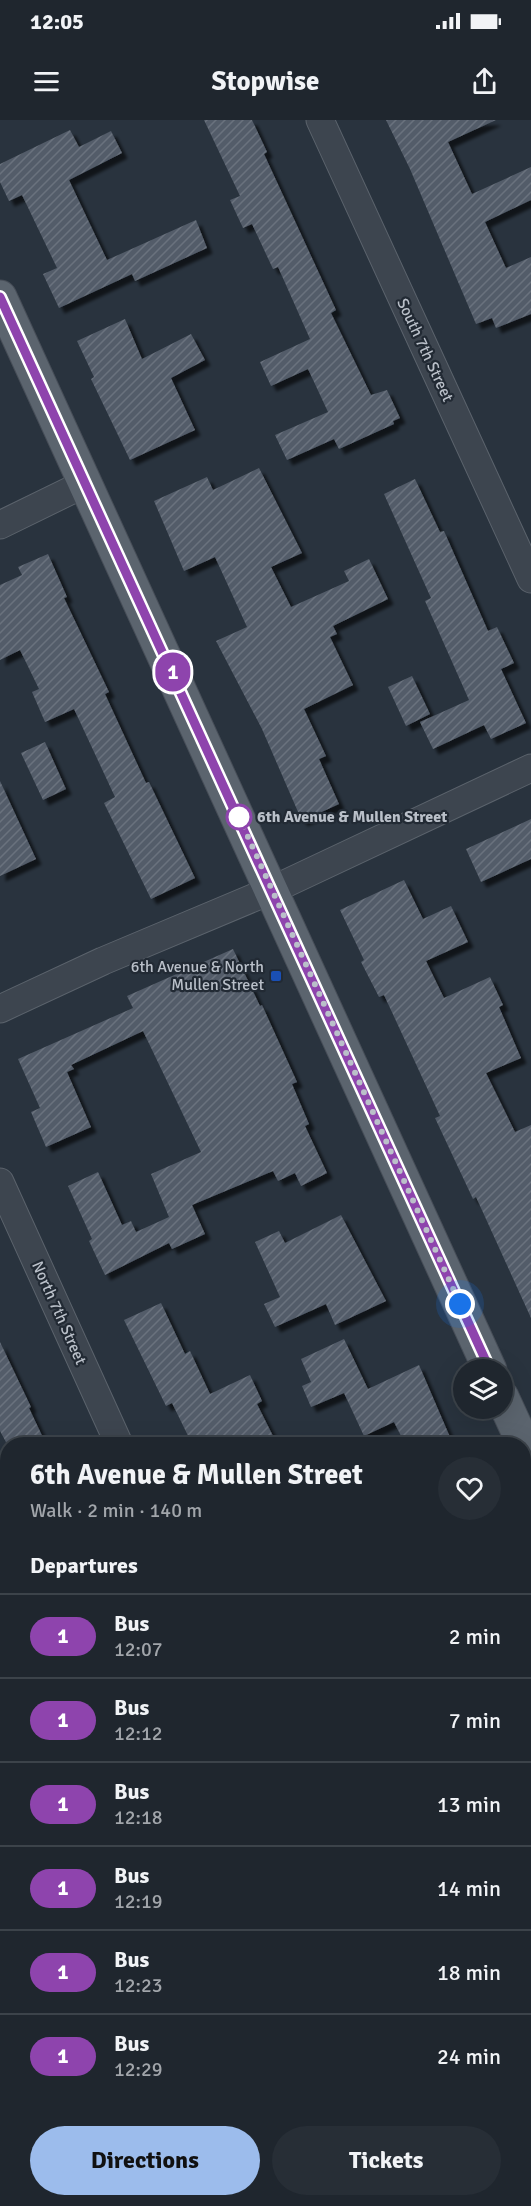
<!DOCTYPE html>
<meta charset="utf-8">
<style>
body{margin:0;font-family:Signika,sans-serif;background:#272e36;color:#f1f3f6;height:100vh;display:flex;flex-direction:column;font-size:22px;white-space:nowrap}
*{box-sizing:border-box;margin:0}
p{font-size:20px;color:#a1a5aa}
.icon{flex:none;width:33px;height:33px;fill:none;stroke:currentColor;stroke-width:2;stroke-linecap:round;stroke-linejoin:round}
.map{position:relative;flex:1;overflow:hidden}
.panel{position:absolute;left:0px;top:1317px;width:531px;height:770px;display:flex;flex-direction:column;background:#1f262e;border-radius:24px 24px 0 0;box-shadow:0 6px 24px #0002,0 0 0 2px #3c434a}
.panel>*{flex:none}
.badge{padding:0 12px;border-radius:20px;font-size:21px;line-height:39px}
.tools{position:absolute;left:453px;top:1239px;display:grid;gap:12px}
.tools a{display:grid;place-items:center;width:60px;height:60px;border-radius:50%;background:#1f262e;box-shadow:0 6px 24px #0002,0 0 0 2px #3c434a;font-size:30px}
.you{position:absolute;width:30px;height:30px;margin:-15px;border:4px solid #fff;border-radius:50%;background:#1a73e8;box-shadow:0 0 0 9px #1a73e833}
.map>.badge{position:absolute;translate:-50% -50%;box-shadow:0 0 0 3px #fff}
h2{padding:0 30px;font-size:22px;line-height:54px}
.round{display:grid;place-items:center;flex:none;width:63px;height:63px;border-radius:32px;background:#272e36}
.summary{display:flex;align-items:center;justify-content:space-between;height:102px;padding:0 30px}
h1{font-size:28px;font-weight:700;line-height:45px}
.button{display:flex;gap:12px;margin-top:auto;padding:12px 30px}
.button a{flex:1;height:69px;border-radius:36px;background:#9cbcec;color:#111;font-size:24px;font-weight:700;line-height:69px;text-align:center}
.button a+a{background:#272e36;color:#f1f3f6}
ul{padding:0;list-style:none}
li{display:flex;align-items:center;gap:18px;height:84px;padding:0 30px;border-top:2px solid #3c434a}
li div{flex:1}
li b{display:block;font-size:22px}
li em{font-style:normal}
li .badge{min-width:66px;font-weight:700;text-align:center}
.status{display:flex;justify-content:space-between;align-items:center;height:42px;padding:0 30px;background:#1f262e;direction:ltr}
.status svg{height:16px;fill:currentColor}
header{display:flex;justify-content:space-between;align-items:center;height:78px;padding:0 30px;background:#1f262e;font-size:27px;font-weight:700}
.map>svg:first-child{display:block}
</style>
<div class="status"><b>12:05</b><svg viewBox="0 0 49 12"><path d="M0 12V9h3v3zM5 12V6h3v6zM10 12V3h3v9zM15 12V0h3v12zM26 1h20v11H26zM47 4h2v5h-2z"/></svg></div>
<header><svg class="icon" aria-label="menu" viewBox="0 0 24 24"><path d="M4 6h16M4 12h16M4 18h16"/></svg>Stopwise<svg class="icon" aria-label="share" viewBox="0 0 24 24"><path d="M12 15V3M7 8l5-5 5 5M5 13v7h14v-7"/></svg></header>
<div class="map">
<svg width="531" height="2086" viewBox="0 0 531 2086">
<defs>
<pattern id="building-hatch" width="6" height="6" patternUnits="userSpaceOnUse" patternTransform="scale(1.5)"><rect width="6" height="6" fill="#535c69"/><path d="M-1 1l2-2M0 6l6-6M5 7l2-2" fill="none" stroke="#6a727d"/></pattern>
<filter id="shadow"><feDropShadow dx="5.5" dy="5.5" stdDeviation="1.5" flood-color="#0009"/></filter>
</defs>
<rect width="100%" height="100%" fill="#29333e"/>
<g fill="url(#building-hatch)" filter="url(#shadow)">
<polygon points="204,0 252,0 267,32 264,34 336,190 331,193 371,275 387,270 400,298 393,301 394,304 339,329 334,319 287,340 275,315 328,292 308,249 271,266 260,242 310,219 278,147 273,149 252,104 243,108 230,80 240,76"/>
<polygon points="386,0 496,0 448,22 472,74 531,47 531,80 485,102 506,148 531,137 531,194 496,208 492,198 476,204 410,49"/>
<polygon points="70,10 79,27 111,11 122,33 69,60 107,140 196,100 207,128 135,161 132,154 59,188 43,154 57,148 22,75 9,81 0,62 0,44"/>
<polygon points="125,199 142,239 191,214 205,240 171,258 195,310 130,340 91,259 94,257 77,221"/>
<polygon points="259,348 302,433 271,447 291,487 349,461 344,451 369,439 388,479 333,506 337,514 330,517 353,565 304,589 326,636 319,639 339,684 302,701 262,609 216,521 247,507 215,437 184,451 154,381 207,357 213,370"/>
<polygon points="415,359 440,412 444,411 488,511 497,507 514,543 501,549 526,603 491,619 484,605 433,629 420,602 469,580 425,481 431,478 384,374"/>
<polygon points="48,434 67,477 64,478 109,572 105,574 146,663 149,662 195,758 151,779 104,683 115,677 74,589 45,602 32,572 39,569 20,530 0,540 0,465 22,455 18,447"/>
<polygon points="412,556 430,594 406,606 388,567"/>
<polygon points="45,622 66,669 43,680 21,633"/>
<polygon points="0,661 36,739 0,756"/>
<polygon points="531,699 531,739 481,762 466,729"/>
<polygon points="404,760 423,799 451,786 468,822 426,841 444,878 490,857 503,885 499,887 521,938 486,953 515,1012 531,1005 531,1198 476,1077 473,1079 435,998 440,996 384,875 379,877 361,842 364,840 340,790"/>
<polygon points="233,829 260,886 262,885 297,962 292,964 309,1004 305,1006 327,1053 301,1066 295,1053 278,1061 273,1051 192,1085 205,1114 172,1129 169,1123 105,1155 89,1121 92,1119 68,1066 98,1052 122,1105 131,1101 136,1112 169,1097 151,1054 201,1032 143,911 71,945 74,949 67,952 91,1007 46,1027 31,992 40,988 18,939 133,888 127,876"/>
<polygon points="341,1095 386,1181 335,1205 326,1184 275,1207 264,1184 280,1177 255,1122 279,1111 285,1123"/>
<polygon points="161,1183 185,1234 190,1231 210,1274 250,1255 262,1281 257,1284 277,1324 192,1324 172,1283 166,1286 124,1200"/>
<polygon points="344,1219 368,1269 419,1245 453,1324 405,1324 394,1302 364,1316 344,1273 311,1287 302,1266 311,1262 301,1239"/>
<polygon points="0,1222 31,1287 29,1288 46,1324 7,1324 0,1311"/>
</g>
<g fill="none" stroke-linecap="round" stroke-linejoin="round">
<g stroke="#5b636c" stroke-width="29">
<g id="minor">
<polyline points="320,0 531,459"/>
<polyline points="0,405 86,363"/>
<polyline points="0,889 103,841 272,770 531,648"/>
<polyline points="0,1062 119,1324"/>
<polyline points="524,1598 531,1595"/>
<polyline points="0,1842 8,1839"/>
<polyline points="0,1944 8,1961"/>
<polyline points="59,2079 62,2086"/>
</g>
</g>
<g stroke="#5b636c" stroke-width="35">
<g id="tertiary">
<polyline points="524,2013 531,2010"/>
<polyline points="361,2086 376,2079"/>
</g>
</g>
<g stroke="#474e58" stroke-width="35">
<g id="primary">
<polyline points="0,177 490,1250"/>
<polyline points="502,1277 531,1340"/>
</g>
</g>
<use href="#minor" stroke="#3d454f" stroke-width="27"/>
<use href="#tertiary" stroke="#3d454f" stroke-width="33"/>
<use href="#primary" stroke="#5b646e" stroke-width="33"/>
</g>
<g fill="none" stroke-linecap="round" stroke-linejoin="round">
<g stroke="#fff" stroke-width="14">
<polyline id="line" points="0,177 490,1250"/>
</g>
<use href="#line" stroke="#8e44ad" stroke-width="9"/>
<polyline stroke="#bac0c9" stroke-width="6" stroke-dasharray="0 10.8" points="239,697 460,1184"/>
</g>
<circle fill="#fff" stroke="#8e44ad" stroke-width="3" cx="239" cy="697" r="12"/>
<rect fill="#1a4fb4" stroke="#222a34" stroke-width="2" x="270" y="850" width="12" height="12" rx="3"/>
<g text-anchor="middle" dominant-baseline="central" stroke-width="4.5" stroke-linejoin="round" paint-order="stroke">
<g font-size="16" fill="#bac0c9" stroke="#222a34">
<text transform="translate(425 230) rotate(65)">South 7th Street</text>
<text transform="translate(59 1193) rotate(66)">North 7th Street</text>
</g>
<g font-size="16" font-weight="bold" fill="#bac0c9" stroke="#222a34" text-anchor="start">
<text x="257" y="697">6th Avenue &amp; Mullen Street</text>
</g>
<g font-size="16" fill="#bac0c9" stroke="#222a34" text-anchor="end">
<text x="264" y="847">6th Avenue &amp; North<tspan x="264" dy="18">Mullen Street</tspan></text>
</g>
</g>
</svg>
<div class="tools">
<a><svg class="icon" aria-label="layers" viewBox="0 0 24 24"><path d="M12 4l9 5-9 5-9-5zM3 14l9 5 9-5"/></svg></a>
</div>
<div class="you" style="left:460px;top:1184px"></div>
<b class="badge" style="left:173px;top:552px;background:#8e44ad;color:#fff">1</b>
<section class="panel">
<div class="summary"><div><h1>6th Avenue &amp; Mullen Street</h1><p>Walk · 2 min · 140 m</p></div><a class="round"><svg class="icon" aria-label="heart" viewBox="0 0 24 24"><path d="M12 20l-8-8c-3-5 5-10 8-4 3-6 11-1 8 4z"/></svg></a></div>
<h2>Departures</h2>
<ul>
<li><span class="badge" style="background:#8e44ad;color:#fff">1</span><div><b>Bus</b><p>12:07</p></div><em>2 min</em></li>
<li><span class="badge" style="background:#8e44ad;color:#fff">1</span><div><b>Bus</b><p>12:12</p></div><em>7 min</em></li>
<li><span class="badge" style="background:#8e44ad;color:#fff">1</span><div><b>Bus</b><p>12:18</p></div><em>13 min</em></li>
<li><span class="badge" style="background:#8e44ad;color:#fff">1</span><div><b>Bus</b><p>12:19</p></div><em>14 min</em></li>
<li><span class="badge" style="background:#8e44ad;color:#fff">1</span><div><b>Bus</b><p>12:23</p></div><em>18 min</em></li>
<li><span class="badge" style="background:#8e44ad;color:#fff">1</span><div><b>Bus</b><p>12:29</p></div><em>24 min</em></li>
</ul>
<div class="button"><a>Directions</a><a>Tickets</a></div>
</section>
</div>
